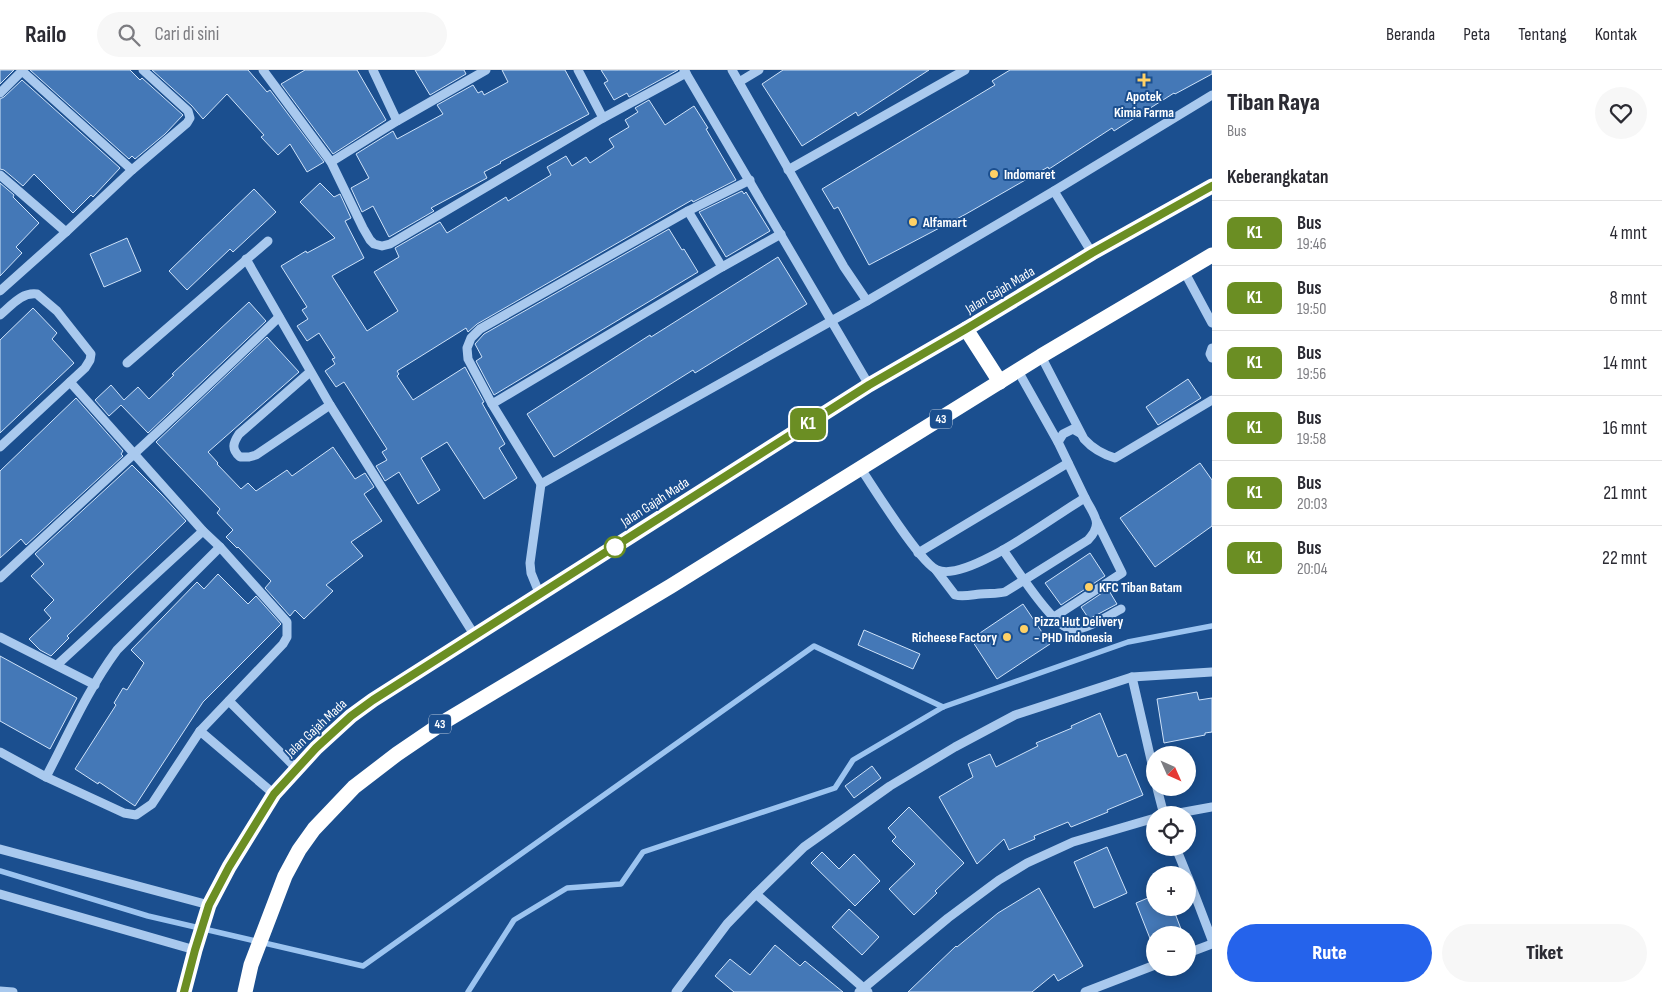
<!DOCTYPE html>
<html lang="id">
<meta charset="utf-8">
<style>
body{margin:0;font-family:"Sofia Sans Condensed",sans-serif;background:#f7f7f7;color:#2b2b33;height:100vh;display:flex;flex-direction:column;font-size:19px;white-space:nowrap}
*{box-sizing:border-box;margin:0}
p{font-size:16px;color:#7c7c81}
.icon{flex:none;width:28px;height:28px;fill:none;stroke:currentColor;stroke-width:2;stroke-linecap:round;stroke-linejoin:round}
.map{position:relative;flex:1;overflow:hidden}
.panel{display:flex;flex-direction:column;background:#fff;width:450px}
.panel>*{flex:none}
.badge{padding:0 10px;border-radius:8px;font-size:18px;line-height:32px}
.needle{width:32px;rotate:135deg}
.fabs{position:absolute;left:1146px;top:676px;display:grid;gap:10px}
.fabs a{display:grid;place-items:center;width:50px;height:50px;border-radius:50%;background:#fff;box-shadow:0 2px 12px #0003;font-size:25px}
.map>.badge{position:absolute;translate:-50% -50%;box-shadow:0 0 0 2px #fff}
h2{padding:0 15px;font-size:19px;line-height:45px}
.round{display:grid;place-items:center;flex:none;width:52px;height:52px;border-radius:26px;background:#f7f7f7}
.head{display:flex;align-items:center;justify-content:space-between;height:85px;padding:0 15px}
h1{font-size:24px;font-weight:800;line-height:38px}
.button{display:flex;gap:10px;margin-top:auto;padding:10px 15px}
.button a{flex:1;height:58px;border-radius:30px;background:#2563eb;color:#fff;font-size:20px;font-weight:800;line-height:58px;text-align:center}
.button a+a{background:#f7f7f7;color:#2b2b33}
ul{padding:0;list-style:none}
li{display:flex;align-items:center;gap:15px;height:65px;padding:0 15px;border-top:1px solid #e1e1e2}
li div{flex:1}
li b{display:block;font-size:19px}
li em{font-style:normal}
li .badge{min-width:55px;font-weight:700;text-align:center}
header{display:flex;align-items:center;gap:30px;box-sizing:border-box;height:70px;padding:0 25px;background:#fff;border-bottom:1px solid #e1e1e2}
header strong{font-size:24px}
nav{display:flex;gap:28px;margin-inline-start:auto;font-size:18px}
.search{width:350px;height:45px;background:#f7f7f7;display:flex;align-items:center;gap:12px;box-sizing:border-box;padding:0 18px;border-radius:28px;color:#7c7c81;font-size:19px}
main{display:flex;flex:1;min-height:0}
.map>svg:first-child{display:block}
</style>
<header>
<strong>Railo</strong>
<div class="search"><svg class="icon" aria-label="search" viewBox="0 0 24 24"><circle cx="10" cy="10" r="6"/><path d="M15 15l6 6"/></svg>Cari di sini</div>
<nav><a>Beranda</a><a>Peta</a><a>Tentang</a><a>Kontak</a></nav>
</header>
<main>
<div class="map">
<svg width="1212" height="922" viewBox="0 0 1212 922">
<rect width="100%" height="100%" fill="#1b4f8f"/>
<g fill="none" stroke-linecap="round" stroke-linejoin="round">
<g stroke="#9cc4f0" stroke-width="5.5">
<polyline points="0,801 148,846 363,896 814,576 943,637"/>
<polyline points="468,922 514,850 567,818 621,814 643,782 835,718 853,690 943,637 1128,572 1212,556"/>
</g>
</g>
<g fill="#4478b7" stroke="#cfe3fa">
<polygon points="0,0 14,0 0,14"/>
<polygon points="30,0 130,0 140,10 142,8 183,45 165,64 135,89 132,86 129,89"/>
<polygon points="152,0 248,0 267,22 270,20 324,92 307,102 290,74 278,85 261,67 264,65 227,24 203,49 192,36"/>
<polygon points="305,0 357,0 386,50 333,84 281,14"/>
<polygon points="415,0 464,0 466,4 430,25"/>
<polygon points="502,0 565,0 589,44 500,92 501,93 484,102 487,108 431,138 434,141 389,167 373,136 362,142 351,118 369,108 356,84 393,61 397,69 443,44 437,35 473,15 478,23 482,21 484,25 508,12"/>
<polygon points="601,0 678,0 629,27 627,23 614,30 604,13 608,11"/>
<polygon points="783,0 929,0 858,46 856,42 802,76 762,14"/>
<polygon points="1010,0 1212,0 1212,4 1175,24 1174,23 1114,61 1112,58 1049,99 1048,97 966,144 869,195 838,137 834,139 822,119 995,15 992,11"/>
<polygon points="22,10 120,98 93,127 91,125 73,143 34,104 23,116 4,100 0,99 0,29 4,27"/>
<polygon points="649,30 665,55 694,36 708,58 706,59 736,110 693,132 692,130 477,254 468,262 466,258 397,301 399,304 397,306 413,330 465,297 484,332 482,333 505,374 499,378 517,408 484,429 447,372 421,388 440,420 418,434 399,402 385,411 376,396 387,390 382,382 387,379 344,312 336,317 325,301 335,294 332,289 335,288 319,263 307,271 297,256 308,249 302,240 307,237 281,196 306,181 307,183 335,168 300,132 320,113 334,127 340,124 351,148 345,151 364,188 332,206 367,261 398,241 374,202 399,187 395,178 440,152 447,163 506,127 508,131 551,105 547,97 566,86 572,96 586,87 590,93 614,77 609,69 629,57 625,50 638,42 635,38"/>
<polygon points="0,113 14,125 13,127 39,153 16,177 22,183 0,206"/>
<polygon points="254,119 276,142 233,182 230,179 187,220 169,201"/>
<polygon points="742,121 744,124 746,122 770,161 726,187 699,142"/>
<polygon points="669,159 682,180 684,179 698,202 494,325 476,291 482,287 475,274 484,264"/>
<polygon points="127,168 141,201 104,217 90,184"/>
<polygon points="778,187 807,234 695,303 693,300 554,387 527,344 650,265 651,267"/>
<polygon points="249,232 266,251 148,363 121,335 109,346 95,330 111,315 124,330 138,317 149,329 174,305 172,304"/>
<polygon points="33,238 57,263 52,269 74,293 0,363 0,270"/>
<polygon points="267,267 299,302 208,382 218,393 217,394 241,419 248,413 256,421 287,400 292,406 333,377 355,409 365,403 374,417 364,424 382,451 351,472 363,486 326,515 333,521 304,549 295,540 290,546 265,518 271,511 238,477 237,478 226,467 233,460 217,443 220,439 156,372"/>
<polygon points="1188,309 1201,328 1158,355 1146,337"/>
<polygon points="76,328 123,381 121,384 123,386 26,475 21,469 0,488 0,401"/>
<polygon points="1200,393 1212,410 1212,456 1155,497 1120,448"/>
<polygon points="132,395 162,425 186,451 67,566 69,568 51,586 40,580 29,569 51,548 44,540 54,530 31,506 44,494 35,484"/>
<polygon points="1090,483 1105,506 1061,535 1045,513"/>
<polygon points="218,504 248,534 256,526 281,554 203,632 135,736 99,712 98,714 75,699 116,635 114,633 123,618 127,620 144,593 131,580 197,512 204,519"/>
<polygon points="1108,519 1117,534 1089,549 1081,537"/>
<polygon points="1023,534 1050,574 997,609 971,569"/>
<polygon points="864,560 920,584 913,599 858,575"/>
<polygon points="0,586 77,628 50,679 0,651"/>
<polygon points="1197,622 1199,630 1212,628 1212,662 1205,663 1205,665 1164,673 1157,629"/>
<polygon points="1100,643 1118,687 1126,684 1143,725 1107,740 1108,742 1071,757 1068,752 1034,766 1035,769 1009,780 1004,769 977,794 939,727 973,707 968,694 990,684 996,697 1038,676 1036,673 1072,658 1071,656"/>
<polygon points="872,696 881,708 854,728 845,716"/>
<polygon points="909,737 964,793 935,821 937,823 914,845 889,819 915,794 892,771 896,767 888,758"/>
<polygon points="1107,777 1127,823 1094,838 1074,792"/>
<polygon points="822,782 839,799 854,784 880,811 855,836 811,793"/>
<polygon points="1039,818 1083,896 1058,911 1054,904 1032,922 908,922 956,876 957,877 998,843"/>
<polygon points="1155,825 1155,838 1173,838 1181,859 1166,865 1155,865 1155,869 1151,871 1136,833"/>
<polygon points="849,839 879,867 862,885 832,857"/>
<polygon points="775,875 800,896 805,891 843,922 734,922 715,906 730,889 750,905"/>
</g>
<g fill="none" stroke-linecap="round" stroke-linejoin="round">
<g stroke="#a9c9ee" stroke-width="9">
<polyline points="263,0 331,92 363,158 370,170 374,174 382,176 390,174 603,48"/>
<polyline points="373,0 397,51"/>
<polyline points="578,0 603,48 686,3"/>
<polyline points="684,0 869,315"/>
<polyline points="732,0 844,197 867,231"/>
<polyline points="22,1 132,100"/>
<polyline points="739,12 759,0"/>
<polyline points="0,23 23,0"/>
<polyline points="331,92 397,51 486,0"/>
<polyline points="788,100 965,0"/>
<polyline points="0,105 66,162"/>
<polyline points="1054,121 1092,183"/>
<polyline points="688,141 722,197"/>
<polyline points="246,189 330,335 475,566"/>
<polyline points="1184,201 1212,253"/>
<polyline points="0,221 66,162 132,100 187,53 190,48 188,41 143,0"/>
<path d="M0,245c11,-9 21,-23 37,-21l20,17 34,43 -1,6 -5,8 -85,79"/>
<polyline points="1212,278 1210,284 1212,288"/>
<path d="M1041,286l43,83c9,10 18,15 31,19l97,-58"/>
<polyline points="127,293 268,171"/>
<path d="M310,302l-71,62c-6,9 -8,15 1,23h9l7,-2 74,-50"/>
<polyline points="492,334 722,197 781,164"/>
<polyline points="1058,372 1063,364 1073,359 1080,363"/>
<path d="M861,399c13,19 59,94 76,101 31,13 119,-56 148,-72l-27,-56 -40,-71"/>
<polyline points="541,414 492,334 468,289 467,278 471,268 480,259 688,141 750,110"/>
<path d="M1003,480c13,18 44,66 61,76 3,2 8,3 11,3 13,0 34,-14 46,-20"/>
<polyline points="918,483 1068,393"/>
<path d="M936,500l19,25c8,2 16,0 25,-1 9,-1 17,0 25,-2l83,-52c16,-17 6,-24 -3,-42"/>
<path d="M0,508c93,-87 188,-172 279,-261"/>
<polyline points="540,525 531,503 530,493 541,414 867,231 1054,121 1212,25"/>
<polyline points="1054,547 1122,503 1097,452"/>
<polyline points="0,567 95,615"/>
<polyline points="57,595 203,461"/>
<polyline points="1132,607 1155,707"/>
<polyline points="229,631 297,699"/>
<polyline points="200,661 274,724"/>
<polyline points="0,682 46,707 124,743 136,745 152,734 200,661 283,574 287,567 287,552 220,477 203,461 70,312"/>
<path d="M46,707c22,-42 42,-88 71,-127l103,-103"/>
<polyline points="1157,718 1164,745"/>
<polyline points="1168,745 1212,737"/>
<polyline points="1176,778 1187,805"/>
<polyline points="0,779 209,835"/>
<polyline points="1188,807 1212,870"/>
<polyline points="0,824 195,880"/>
<polyline points="756,824 868,922"/>
<polyline points="1188,883 1212,874"/>
<polyline points="0,921 13,922"/>
<polyline points="676,922 727,854 756,824 804,777 890,716 955,677 1015,645 1132,607 1212,602"/>
<polyline points="859,922 948,848 999,810 1027,793 1073,772 1155,748"/>
<polyline points="1085,922 1155,895"/>
</g>
<g stroke="#fff" stroke-width="15">
<polyline points="966,259 1000,312"/>
<polyline points="184,922 195,880 209,835 229,797 274,724 316,678 351,646 373,630 869,315 966,259 1092,183 1212,116"/>
<polyline points="245,922 251,895 285,806 299,780 314,759 354,717 397,684 447,650 671,516 1041,286 1212,185"/>
</g>
</g>
<g fill="none" stroke-linecap="round" stroke-linejoin="round">
<g stroke="#fff" stroke-width="11">
<polyline id="line" points="184,922 195,880 209,835 229,797 274,724 316,678 351,646 373,630 869,315 966,259 1092,183 1212,116"/>
</g>
<use href="#line" stroke="#6b8e23" stroke-width="8"/>
</g>
<g fill="#ffd166" stroke="#1b4f8f" stroke-width="2">
<path d="M1141.5 2.5h5v5h5v5h-5v5h-5v-5h-5v-5h5z"/>
<circle cx="994" cy="104" r="5"/>
<circle cx="913" cy="152" r="5"/>
<circle cx="1089" cy="517" r="5"/>
<circle cx="1024" cy="559" r="5"/>
<circle cx="1007" cy="567" r="5"/>
</g>
<circle fill="#fff" stroke="#6b8e23" stroke-width="2.5" cx="615" cy="477" r="10"/>
<g text-anchor="middle" dominant-baseline="central" stroke-width="4" stroke-linejoin="round" paint-order="stroke">
<g fill="#1b4f8f" stroke="#bbcadd" stroke-width="1">
<rect x="930" y="339.5" width="22" height="19" rx="4"/>
<rect x="429" y="644.5" width="22" height="19" rx="4"/>
</g>
<g font-size="12" font-weight="bold" fill="#fff">
<text x="941" y="349">43</text>
<text x="440" y="654">43</text>
</g>
<g font-size="14" font-weight="bold" fill="#fff" stroke="#1b4f8f" text-anchor="start">
<text x="1144" y="26" text-anchor="middle">Apotek<tspan x="1144" dy="16">Kimia Farma</tspan></text>
<text x="1004" y="104">Indomaret</text>
<text x="923" y="152">Alfamart</text>
<text x="1099" y="517">KFC Tiban Batam</text>
<text x="1034" y="551">Pizza Hut Delivery<tspan x="1034" dy="16">- PHD Indonesia</tspan></text>
<text x="997" y="567" text-anchor="end">Richeese Factory</text>
</g>
<g font-size="14" fill="#fff" stroke="#1b4f8f">
<text transform="translate(1000 220) rotate(-31)">Jalan Gajah Mada</text>
<text transform="translate(655 432) rotate(-33)">Jalan Gajah Mada</text>
<text transform="translate(316 658) rotate(-43)">Jalan Gajah Mada</text>
</g>
</g>
</svg>
<div class="fabs">
<a><svg class="needle" viewBox="-14 -14 28 28"><path d="M0-13l5 13h-10z" fill="#e53935"/><path d="M0 13l5-13h-10z" fill="#7c7c81"/></svg></a>
<a><svg class="icon" aria-label="locate" viewBox="0 0 24 24"><circle cx="12" cy="12" r="6"/><path d="M12 2v4M12 18v4M2 12h4M18 12h4"/></svg></a>
<a>+</a>
<a>−</a>
</div>
<b class="badge" style="left:808px;top:354px;background:#6b8e23;color:#fff">K1</b>
</div>
<section class="panel">
<div class="head"><div><h1>Tiban Raya</h1><p>Bus</p></div><a class="round"><svg class="icon" aria-label="heart" viewBox="0 0 24 24"><path d="M12 20l-8-8c-3-5 5-10 8-4 3-6 11-1 8 4z"/></svg></a></div>
<h2>Keberangkatan</h2>
<ul>
<li><span class="badge" style="background:#6b8e23;color:#fff">K1</span><div><b>Bus</b><p>19:46</p></div><em>4 mnt</em></li>
<li><span class="badge" style="background:#6b8e23;color:#fff">K1</span><div><b>Bus</b><p>19:50</p></div><em>8 mnt</em></li>
<li><span class="badge" style="background:#6b8e23;color:#fff">K1</span><div><b>Bus</b><p>19:56</p></div><em>14 mnt</em></li>
<li><span class="badge" style="background:#6b8e23;color:#fff">K1</span><div><b>Bus</b><p>19:58</p></div><em>16 mnt</em></li>
<li><span class="badge" style="background:#6b8e23;color:#fff">K1</span><div><b>Bus</b><p>20:03</p></div><em>21 mnt</em></li>
<li><span class="badge" style="background:#6b8e23;color:#fff">K1</span><div><b>Bus</b><p>20:04</p></div><em>22 mnt</em></li>
</ul>
<div class="button"><a>Rute</a><a>Tiket</a></div>
</section>
</main>
